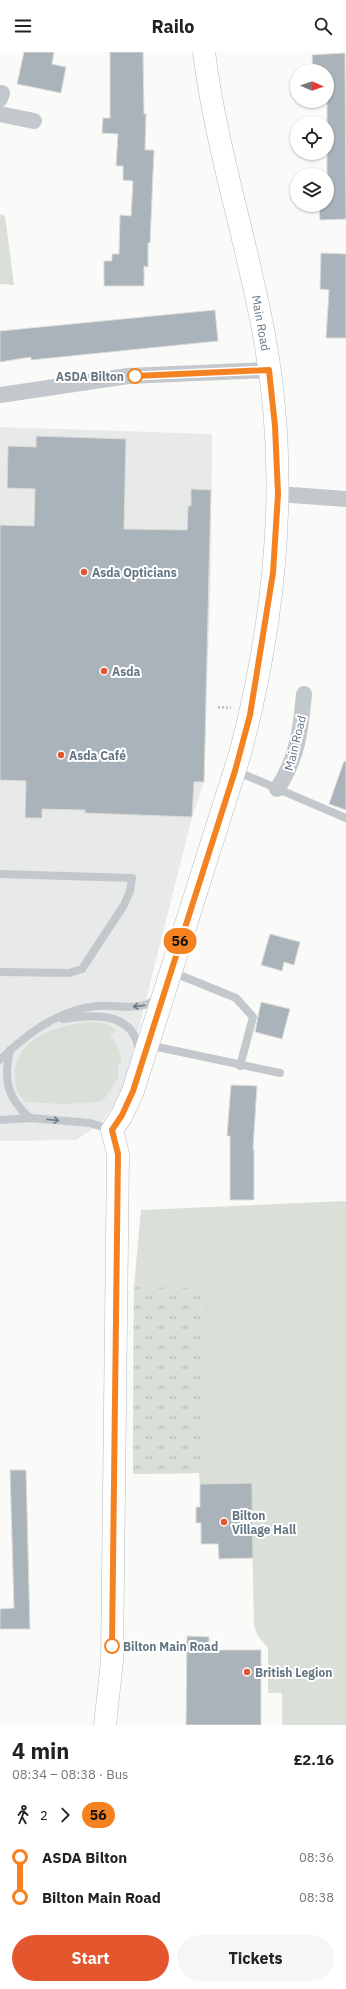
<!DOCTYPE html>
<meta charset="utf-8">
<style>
body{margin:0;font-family:"IBM Plex Sans",sans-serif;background:#f6f6f6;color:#222;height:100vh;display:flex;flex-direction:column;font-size:15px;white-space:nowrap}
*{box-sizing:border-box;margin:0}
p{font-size:13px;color:#767676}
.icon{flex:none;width:22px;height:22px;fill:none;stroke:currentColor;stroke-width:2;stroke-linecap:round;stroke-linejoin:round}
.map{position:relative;height:1673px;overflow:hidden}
.side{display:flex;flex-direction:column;background:#fff;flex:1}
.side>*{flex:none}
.badge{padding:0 8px;border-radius:13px;font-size:14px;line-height:26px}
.needle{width:26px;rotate:92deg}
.buttons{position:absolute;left:290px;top:12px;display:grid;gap:8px}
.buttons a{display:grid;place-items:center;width:44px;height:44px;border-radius:50%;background:#fff;box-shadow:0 1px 3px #0004;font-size:20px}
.map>.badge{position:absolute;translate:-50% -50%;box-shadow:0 0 0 2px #fff}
.legs{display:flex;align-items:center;gap:6px;height:44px;padding:0 12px;font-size:13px}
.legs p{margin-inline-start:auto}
.summary{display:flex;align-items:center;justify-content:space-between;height:68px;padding:0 12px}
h1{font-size:22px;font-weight:800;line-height:30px}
.primary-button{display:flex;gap:8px;margin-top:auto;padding:8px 12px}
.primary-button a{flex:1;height:46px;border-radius:24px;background:#e4572e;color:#fff;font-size:16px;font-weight:800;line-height:46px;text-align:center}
.primary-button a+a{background:#f6f6f6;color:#222}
ul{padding:0 12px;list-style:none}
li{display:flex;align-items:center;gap:14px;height:40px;font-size:15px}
li i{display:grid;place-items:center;width:6px;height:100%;margin:0 5px;background:currentColor}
li i::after{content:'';width:10px;height:10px;margin:-5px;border:3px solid;border-radius:50%;background:#fff}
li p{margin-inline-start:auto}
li:first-child i{background:linear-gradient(#0000 50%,currentColor 0)}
li:last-child i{background:linear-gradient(currentColor 50%,#0000 0)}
header{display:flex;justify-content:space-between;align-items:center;height:52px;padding:0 12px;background:#fff;font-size:18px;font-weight:800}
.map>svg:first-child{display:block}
</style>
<header><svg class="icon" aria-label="menu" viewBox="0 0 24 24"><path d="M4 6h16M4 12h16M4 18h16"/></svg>Railo<svg class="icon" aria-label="search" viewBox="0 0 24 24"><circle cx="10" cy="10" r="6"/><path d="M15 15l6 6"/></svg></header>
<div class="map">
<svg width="346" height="1673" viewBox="0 0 346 1673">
<defs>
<pattern id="park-tufts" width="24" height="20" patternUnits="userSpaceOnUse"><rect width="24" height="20" fill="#dadfd7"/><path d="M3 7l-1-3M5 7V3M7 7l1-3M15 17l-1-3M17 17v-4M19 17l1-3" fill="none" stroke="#b4b9b4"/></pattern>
</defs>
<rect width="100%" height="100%" fill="#fafaf8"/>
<polygon fill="#e8e9e9" points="0,375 212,382 211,516 204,730 192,765 124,1035 114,1053 99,1073 76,1088 0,1089"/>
<g fill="#dadfd7">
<polygon points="0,162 5,164 14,233 0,232"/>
<path d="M92,970l15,2 9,6 -6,5c7,8 11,16 11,27l-3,2v15l-14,20 -5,3 -36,2 -37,-2c-9,-7 -11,-16 -11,-27 0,-38 46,-51 77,-53z"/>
<polygon points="346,1149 346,1673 282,1673 282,1641 268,1641 268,1596 257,1583 254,1573 251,1431 200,1432 199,1421 133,1422 134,1235 141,1158"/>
</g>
<polygon fill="url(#park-tufts)" points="134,1235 207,1236 202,1421 133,1422"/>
<g fill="#aab3b9" stroke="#dcdcda">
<polygon points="24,0 54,0 52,12 66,15 61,41 17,32"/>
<polygon points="110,0 143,0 144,62 146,62 145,98 154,98 150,191 148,191 148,215 144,214 144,234 104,234 104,209 112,209 112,202 119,202 120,163 131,164 133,129 123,128 123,114 116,114 118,82 102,81 103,66 110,66"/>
<polygon points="345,1 346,167 320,168 319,153 327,153 327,19 313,19 312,3"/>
<polygon points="321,201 346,202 346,286 326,286 329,238 320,237"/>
<polygon points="215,258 218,289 31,308 31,305 0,310 0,279"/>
<polygon points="36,384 126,387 124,477 187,478 188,454 191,454 191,437 211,438 204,730 194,730 192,765 85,761 85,758 42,757 42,766 25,766 26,729 0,728 0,473 34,474 35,437 7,436 8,394 36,395"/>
<polygon points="344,709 346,710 346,758 329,752"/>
<polygon points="270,882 300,890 294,913 284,910 282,919 261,913"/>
<polygon points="261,950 290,957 282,987 255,980"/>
<polygon points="231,1033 257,1034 253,1097 254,1097 254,1148 230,1148 230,1084 227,1084"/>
<polygon points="10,1418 26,1418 30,1577 0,1577 0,1557 14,1556"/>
<polygon points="252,1431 253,1506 219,1507 218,1492 201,1492 201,1471 196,1471 196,1455 200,1455 200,1432"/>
<polygon points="187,1584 209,1585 209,1598 261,1598 261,1673 186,1673"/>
</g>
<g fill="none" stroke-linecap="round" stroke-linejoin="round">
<g stroke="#b3babf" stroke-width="23">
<path id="secondary" d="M105,1673l7,-64 6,-507 -6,-24 10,-15 11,-24 107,-337c36,-136 50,-280 24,-419 -17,-94 -48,-187 -60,-283"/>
</g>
<polyline stroke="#bbbfc2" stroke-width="2.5" stroke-dasharray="2 2" stroke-linecap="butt" points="218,655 231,656"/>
<g stroke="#c3c8cc" stroke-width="8">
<polyline points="236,719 346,766"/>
<polyline points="0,822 132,826 130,839 124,853 82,917 69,921 0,920"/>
<polyline points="172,920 236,946 253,965 240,1014"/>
<path d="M63,967c30,-5 72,-8 76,33"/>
<polyline points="148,993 280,1021"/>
<path d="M10,998c-7,29 -3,48 20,68"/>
<path d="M0,1008c26,-26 60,-51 98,-54 20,-2 42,7 59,-8"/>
<polyline points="0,1068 30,1066 90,1071 112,1078"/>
</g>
<g stroke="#c3c8cc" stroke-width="16">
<polyline points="0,47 2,41"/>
<polyline points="0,62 34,69"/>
<polyline points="0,343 128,324 269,318"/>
<polyline points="278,442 346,447"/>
<path d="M277,737c20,-29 24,-60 27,-95"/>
</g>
<use href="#secondary" stroke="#fff" stroke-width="22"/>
</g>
<defs><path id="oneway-shaft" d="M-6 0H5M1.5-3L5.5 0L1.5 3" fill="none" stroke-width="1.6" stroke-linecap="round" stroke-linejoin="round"/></defs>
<g stroke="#6a7a87">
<use href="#oneway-shaft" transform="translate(139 954) rotate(173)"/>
<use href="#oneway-shaft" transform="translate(53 1068) rotate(6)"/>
</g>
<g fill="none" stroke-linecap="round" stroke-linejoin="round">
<g stroke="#fff" stroke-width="9">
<polyline id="line-1" points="112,1594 118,1102 112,1078 122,1063 133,1039 235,719 250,663 273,521 278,442 275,374 269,318 135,324"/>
</g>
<use href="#line-1" stroke="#f58220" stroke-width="6"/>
</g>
<g fill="#fff" stroke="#f58220" stroke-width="2">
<circle cx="135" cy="324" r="7"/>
<circle cx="112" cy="1594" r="7"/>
</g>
<g fill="#e4572e" stroke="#fff" stroke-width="1.5">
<circle cx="84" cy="520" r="4"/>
<circle cx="104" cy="619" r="4"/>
<circle cx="61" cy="703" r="4"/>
<circle cx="224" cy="1470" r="4"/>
<circle cx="247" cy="1620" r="4"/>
</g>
<g text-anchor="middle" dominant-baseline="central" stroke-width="4" stroke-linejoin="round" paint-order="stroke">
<g font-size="12" fill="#657683" stroke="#fff">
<text transform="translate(261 271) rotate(80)">Main Road</text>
<text transform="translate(295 691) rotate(-76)">Main Road</text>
</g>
<g font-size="12" font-weight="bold" fill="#657683" stroke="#fff" text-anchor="end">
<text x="124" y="324">ASDA Bilton</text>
<text x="123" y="1594" text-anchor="start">Bilton Main Road</text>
</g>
<g font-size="12" font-weight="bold" fill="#657683" stroke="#fff" text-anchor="start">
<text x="92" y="520">Asda Opticians</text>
<text x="112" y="619">Asda</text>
<text x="69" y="703">Asda Café</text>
<text x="232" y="1463">Bilton<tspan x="232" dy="14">Village Hall</tspan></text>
<text x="255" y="1620">British Legion</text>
</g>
</g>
</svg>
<div class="buttons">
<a><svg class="needle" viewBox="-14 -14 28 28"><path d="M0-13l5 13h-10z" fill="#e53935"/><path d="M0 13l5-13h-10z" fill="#767676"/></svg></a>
<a><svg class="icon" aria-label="locate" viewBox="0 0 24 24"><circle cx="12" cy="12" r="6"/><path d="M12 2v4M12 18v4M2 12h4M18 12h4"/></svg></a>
<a><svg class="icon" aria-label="layers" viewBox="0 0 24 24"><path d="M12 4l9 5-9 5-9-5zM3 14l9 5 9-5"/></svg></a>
</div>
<b class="badge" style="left:180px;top:889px;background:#f58220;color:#111">56</b>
</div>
<section class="side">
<div class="summary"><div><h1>4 min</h1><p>08:34 – 08:38 · Bus</p></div><b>£2.16</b></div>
<div class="legs"><svg class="icon" aria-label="walk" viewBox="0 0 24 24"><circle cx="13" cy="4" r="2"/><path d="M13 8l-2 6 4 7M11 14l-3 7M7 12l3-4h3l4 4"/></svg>2<svg class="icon" aria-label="forward" viewBox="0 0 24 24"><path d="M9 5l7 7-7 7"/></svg><b class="badge" style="background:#f58220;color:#111">56</b></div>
<ul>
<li><i style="color:#f58220"></i><b>ASDA Bilton</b><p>08:36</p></li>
<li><i style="color:#f58220"></i><b>Bilton Main Road</b><p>08:38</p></li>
</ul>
<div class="primary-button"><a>Start</a><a>Tickets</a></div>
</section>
